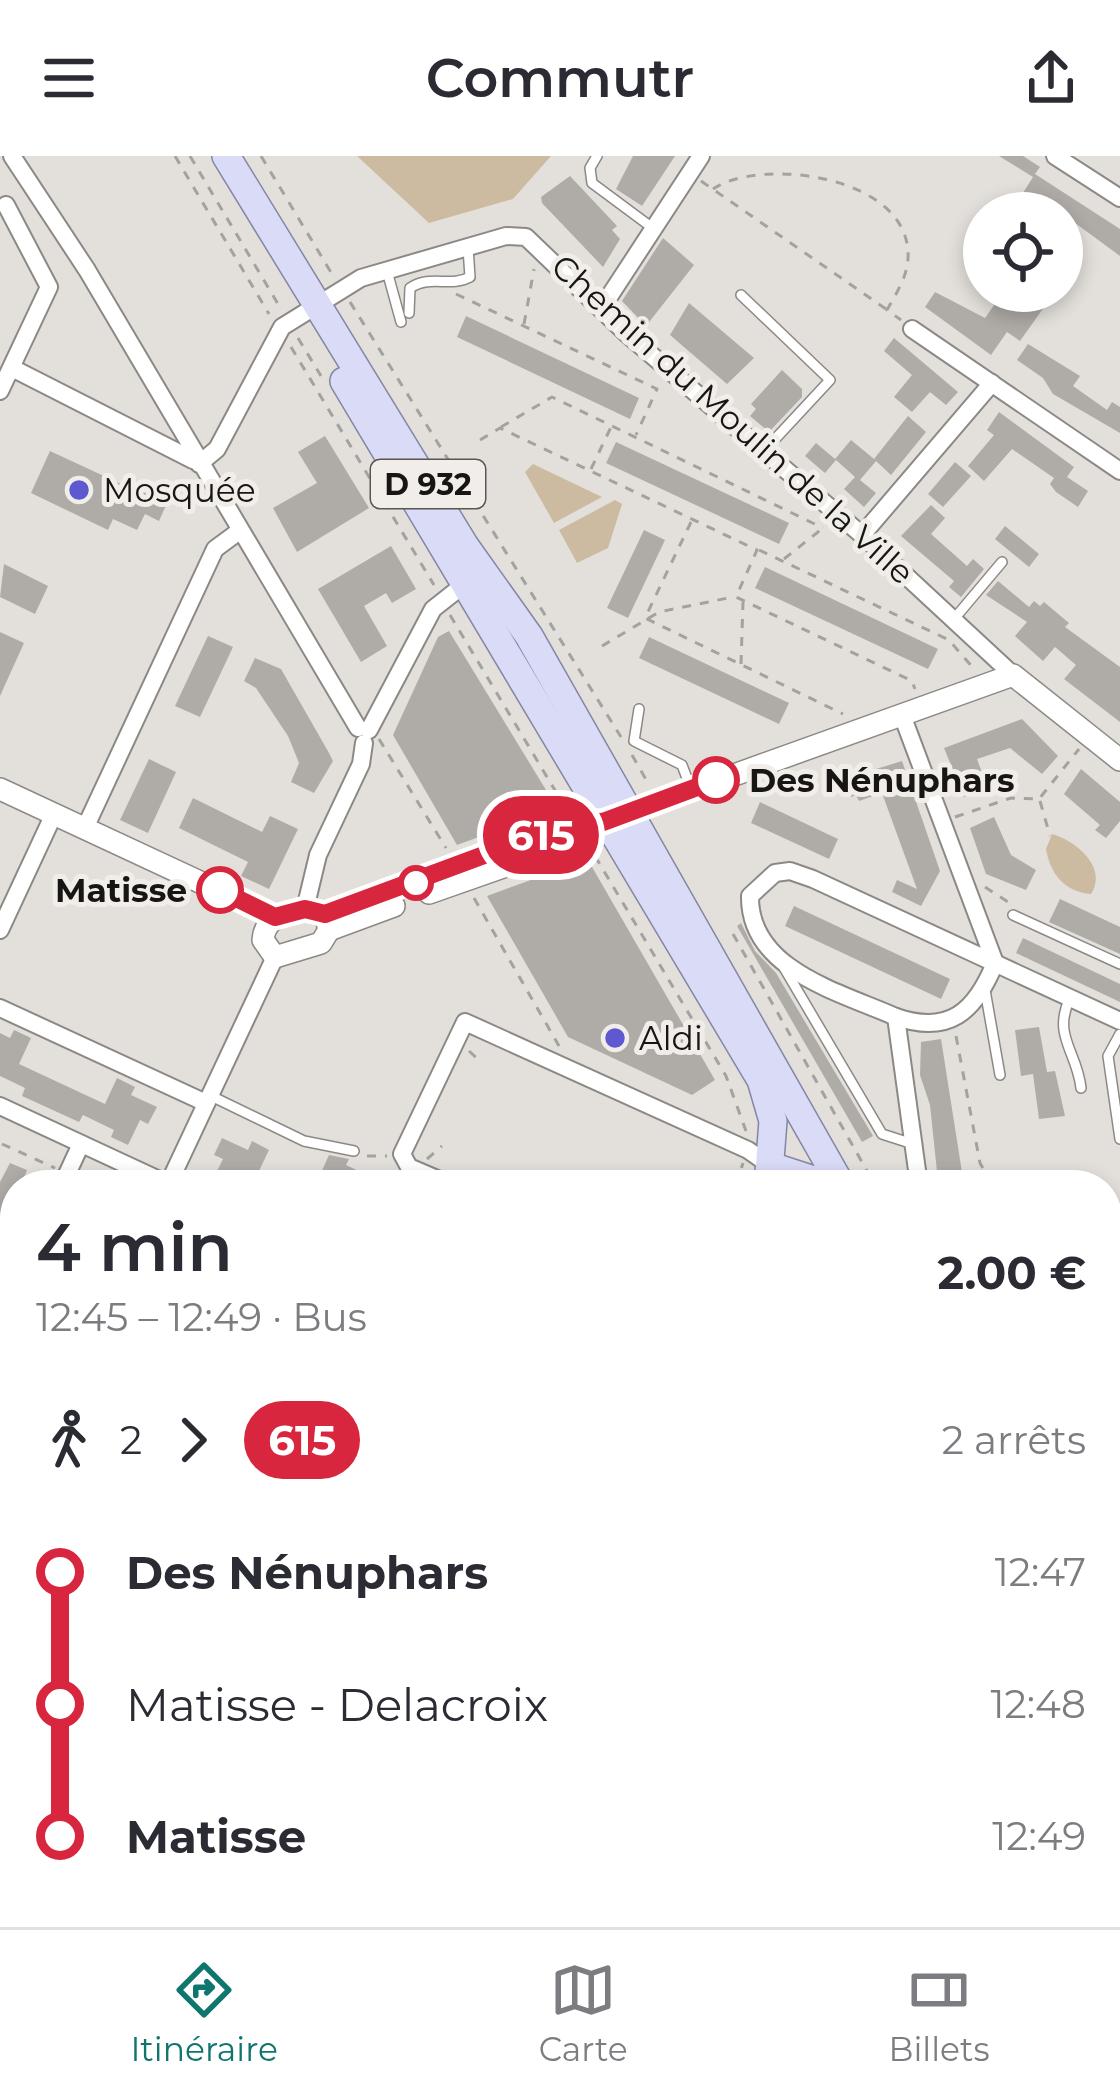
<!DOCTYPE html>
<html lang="fr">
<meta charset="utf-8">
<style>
body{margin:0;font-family:Montserrat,sans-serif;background:#f2f2f3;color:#2b2b33;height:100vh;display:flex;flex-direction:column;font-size:45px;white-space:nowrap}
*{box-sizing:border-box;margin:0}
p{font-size:39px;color:#7c7c81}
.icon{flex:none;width:66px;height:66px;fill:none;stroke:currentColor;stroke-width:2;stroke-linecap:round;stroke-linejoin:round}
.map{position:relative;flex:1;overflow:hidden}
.panel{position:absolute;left:0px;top:1014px;width:1122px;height:759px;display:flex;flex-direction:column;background:#fff;border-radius:48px 48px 0 0;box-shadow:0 6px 18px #0003}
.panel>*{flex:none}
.badge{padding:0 24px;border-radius:39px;font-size:42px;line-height:78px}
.controls{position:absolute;left:963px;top:36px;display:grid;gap:24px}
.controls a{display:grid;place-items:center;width:120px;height:120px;border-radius:50%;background:#fff;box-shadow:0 6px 18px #0003;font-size:60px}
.map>.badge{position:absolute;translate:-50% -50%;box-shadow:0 0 0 6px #fff}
.legs{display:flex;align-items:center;gap:18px;height:132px;padding:0 36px;font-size:39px}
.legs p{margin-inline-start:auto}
.head{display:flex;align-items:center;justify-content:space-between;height:204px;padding:0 36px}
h1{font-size:66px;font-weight:600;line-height:90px}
ul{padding:0 36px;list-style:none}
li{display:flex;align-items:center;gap:42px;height:132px;font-size:45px}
li i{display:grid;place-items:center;width:18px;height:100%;margin:0 15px;background:currentColor}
li i::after{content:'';width:30px;height:30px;margin:-15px;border:9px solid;border-radius:50%;background:#fff}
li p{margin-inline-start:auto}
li:first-child i{background:linear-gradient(#0000 50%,currentColor 0)}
li:last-child i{background:linear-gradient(currentColor 50%,#0000 0)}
header{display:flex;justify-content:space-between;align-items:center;height:156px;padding:0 36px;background:#fff;font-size:54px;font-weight:600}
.tabs{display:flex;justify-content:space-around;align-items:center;height:168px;border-top:3px solid #e1e1e2;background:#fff;font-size:33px;color:#7c7c81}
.tabs a{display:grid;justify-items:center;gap:6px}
.tabs .active{color:#0f766e}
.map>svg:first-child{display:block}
</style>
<header><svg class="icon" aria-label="menu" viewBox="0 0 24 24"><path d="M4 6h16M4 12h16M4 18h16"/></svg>Commutr<svg class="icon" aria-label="share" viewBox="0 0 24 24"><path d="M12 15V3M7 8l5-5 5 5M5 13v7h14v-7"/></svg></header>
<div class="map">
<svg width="1120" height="1771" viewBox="0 0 1120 1771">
<rect width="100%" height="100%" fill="#e3e0db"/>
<g fill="#cdbba1">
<polygon points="357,0 551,0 513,43 429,67"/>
<polygon points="533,308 602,341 554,367 525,316"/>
<polygon points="615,344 622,348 608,392 577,407 559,374"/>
<path d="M1052,678c24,7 56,33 39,60 -26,-2 -41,-20 -45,-45z"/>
</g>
<g fill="#afaca7">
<polygon points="633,0 675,0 642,50 616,33"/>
<polygon points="999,0 1023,0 1040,11 1035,18 1120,73 1120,100 1052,50 1049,54 1023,37 1033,21"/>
<polygon points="570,20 617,70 612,74 620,83 603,111 542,47 541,41"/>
<polygon points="663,82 694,109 646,170 622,145"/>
<polygon points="1004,135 1029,135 1047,147 1020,185 1007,176 991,199 925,151 935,136 985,162"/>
<polygon points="689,147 754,202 727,228 670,179"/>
<polygon points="466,160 639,242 630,263 457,181"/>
<polygon points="894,182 958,236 946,249 930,236 912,256 894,241 912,219 884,195"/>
<polygon points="1028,188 1080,220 1073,230 1107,254 1112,246 1120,251 1120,277 1053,238 1043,222 1017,204"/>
<polygon points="782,214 802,233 802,241 769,276 750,260 756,253 751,248"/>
<polygon points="999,256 1074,311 1067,321 1088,335 1078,351 1056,336 1050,328 1054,322 1012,293 984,325 968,310 994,279 987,274"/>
<polygon points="908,260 926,276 891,319 876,305 860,324 876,337 864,351 844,333 855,321 836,304 825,317 805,300 816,287 835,303 851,284 874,303"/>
<polygon points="325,280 369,352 297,396 273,352 317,327 298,296"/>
<polygon points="616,286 789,367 779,388 606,307"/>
<polygon points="50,295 134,334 152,339 157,329 172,336 159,365 145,358 137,374 113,363 108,374 31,337"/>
<polygon points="955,306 971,320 943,351 928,338"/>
<polygon points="931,349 945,362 931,378 967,410 973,403 984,413 961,441 949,431 954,425 901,380"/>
<polygon points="1005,370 1039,398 1029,411 995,383"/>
<polygon points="644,374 665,384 628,462 607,452"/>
<polygon points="391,390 416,433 392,447 386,437 364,450 387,490 361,506 318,433"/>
<polygon points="4,408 48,430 35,458 0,441"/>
<polygon points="765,411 938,493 928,513 755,432"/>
<polygon points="998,425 1029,451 1034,445 1040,450 1044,446 1069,467 1065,471 1120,511 1120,566 1064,523 1076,509 1055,491 1043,505 1015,480 1027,466 986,439"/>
<polygon points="449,475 557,652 457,689 393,579 438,481"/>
<polygon points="0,476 24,487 0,540"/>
<polygon points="208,480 233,491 200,561 175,550"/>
<polygon points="649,481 789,547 779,568 639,502"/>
<polygon points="255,502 281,513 329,597 333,605 314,637 291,626 299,607 288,580 256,532 244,525"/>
<polygon points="1022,563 1058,600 1042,618 1010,592 977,603 988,633 964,641 944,592"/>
<polygon points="149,603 176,616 148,677 120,664"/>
<polygon points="902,605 940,715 921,750 892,736 897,724 917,733 882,637 859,645 856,639 851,641 844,623"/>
<polygon points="1081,613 1120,646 1120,665 1106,682 1095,674 1100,669 1064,638"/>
<polygon points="193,642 262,676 270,660 298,673 269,733 241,720 248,706 179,672"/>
<polygon points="760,646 838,683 829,703 751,667"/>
<polygon points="994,661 1011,699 1036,714 1026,734 986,718 970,672"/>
<polygon points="588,704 715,924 692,939 568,881 487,740 550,717 564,723 568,711"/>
<polygon points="1060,743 1120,771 1120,798 1049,766"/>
<polygon points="794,750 950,823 941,843 785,770"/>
<polygon points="741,767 755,795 776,817 873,980 862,986 737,770"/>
<polygon points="1023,782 1120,828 1120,846 1016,797"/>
<polygon points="1039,871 1047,916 1055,915 1065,960 1039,963 1033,918 1021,920 1015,874"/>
<polygon points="14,874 31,882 19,908 105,948 117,922 135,931 131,939 157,951 148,968 140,964 128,989 111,981 114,974 83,959 79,966 22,940 25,932 0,920 0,877 10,882"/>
<polygon points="941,883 964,1029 938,1025 930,949 920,919 921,886"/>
<polygon points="222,982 248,994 252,985 269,994 257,1019 277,1029 210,1029 223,1003 214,999"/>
<polygon points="329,999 349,1003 346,1009 388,1029 305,1029 312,1015 320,1019"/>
<polygon points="10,1007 27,1014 21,1029 15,1029 15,1103 0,1132 0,1071 5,1060 0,1057 0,1026"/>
<polygon points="340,1758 359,1758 385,1770 390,1758 421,1758 415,1771 334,1771"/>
<polygon points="726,1758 792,1758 820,1771 754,1771"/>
</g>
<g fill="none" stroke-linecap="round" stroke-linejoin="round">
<g stroke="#8c8985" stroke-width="12">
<g id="service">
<polyline points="597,0 590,12 592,27 654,73"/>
<polyline points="387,115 401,166"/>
<polyline points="741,139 830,224 764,295"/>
<path d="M409,157l1,-25c21,-14 40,0 60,-11l-2,-29"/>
<polyline points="954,463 1002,406"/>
<polyline points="639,553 634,585 682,609 691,633"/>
<polyline points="1013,759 1120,808"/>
<polyline points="783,810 882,978 913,988"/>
<polyline points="985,834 1000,919"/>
<path d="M1070,842c-18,38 7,53 11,90"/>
<polyline points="1120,878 1108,900 1120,983"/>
<polyline points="209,939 304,985 354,995"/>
<polyline points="1107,1290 1120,1312"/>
<polyline points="679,1758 707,1771"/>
<polyline points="641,1771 653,1758"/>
</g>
</g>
<g stroke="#8c8985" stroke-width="20">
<g id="minor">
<polyline points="12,0 87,114 358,572"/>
<polyline points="1055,0 1120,42"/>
<polyline points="603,150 701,0"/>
<polyline points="912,173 1120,315"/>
<polyline points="12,212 193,304"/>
<polyline points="0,235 49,131 6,49"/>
<polyline points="199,308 217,293 282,171 361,122 506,80 526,81 628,179 862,379 1013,519"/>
<polyline points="862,379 992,227"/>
<polyline points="369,574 433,453 466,427"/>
<polyline points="85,672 215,393 238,376"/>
<polyline points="305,753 318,699 361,608 364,587"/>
<polyline points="0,774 54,658"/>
<polyline points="0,852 206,947"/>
<path d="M896,861c53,18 79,-5 99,-54l-93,-248"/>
<polyline points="0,950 170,1029"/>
<polyline points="62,1029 81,988"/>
<polyline points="168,1029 275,801"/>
<polyline points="451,1029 409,1011 402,998 465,866 748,994 771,1010"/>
<path d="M919,1029l-23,-168c-56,-25 -147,-47 -146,-121l25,-23 15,-2 23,8 307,142"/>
<polyline points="0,1163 15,1130"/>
<polyline points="1107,1172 1120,1187"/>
<polyline points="0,1319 15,1326"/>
<polyline points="0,1390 15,1359"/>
<polyline points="0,1423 15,1429"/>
<polyline points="0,1644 15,1651"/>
<polyline points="604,1758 628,1771"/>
<polyline points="320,1771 327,1758"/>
<polyline points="535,1771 541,1758"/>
</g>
</g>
<g stroke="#8c8985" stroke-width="24">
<g id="tertiary">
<polyline points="0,633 275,761"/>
<polyline points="429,737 594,679 603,666"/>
<path d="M305,753l20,5 4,16 -8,13 -46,14 -12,-17c2,-24 22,-26 42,-31z"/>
<polyline points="325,758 576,665 603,666 1013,519 1120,604"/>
<polyline points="329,774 394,750"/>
<polyline points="1107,1211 1120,1200"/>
</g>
</g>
<g stroke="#8486a4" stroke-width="30">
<g id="primary">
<polyline points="226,0 465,390 529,480 841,1029"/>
<polyline points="344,225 761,924 773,965 768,1029"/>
<polyline points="771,1010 829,1029"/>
<polyline points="1107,1484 1120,1507"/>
<polyline points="1065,1758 1073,1771"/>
</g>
</g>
<g stroke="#a4a29e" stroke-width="3" stroke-dasharray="9 9" stroke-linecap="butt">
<polyline points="175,0 269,158"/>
<polyline points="190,0 281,153"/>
<polyline points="261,0 335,123"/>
<polyline points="701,25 886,153"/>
<path d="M713,33c49,-33 200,-13 195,70 -1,18 -12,35 -21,51l14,10"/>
<polyline points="456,138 657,233 636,279"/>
<polyline points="350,146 621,581"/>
<polyline points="524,168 534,113"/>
<polyline points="298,182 321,220"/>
<polyline points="291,191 434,429"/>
<polyline points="501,271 552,241 823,372"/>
<polyline points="480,284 500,272 757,394 736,441 912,525 915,533"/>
<polyline points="591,313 612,269"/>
<polyline points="691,366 645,462 843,558"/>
<polyline points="759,394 949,484 974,513"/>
<polyline points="784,403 823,372"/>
<polyline points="450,459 565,651"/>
<polyline points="602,490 659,456 733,441"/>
<polyline points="741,508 743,446"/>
<polyline points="379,583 446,692"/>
<polyline points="632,599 648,627"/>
<polyline points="1040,645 1050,680"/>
<polyline points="955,661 1011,642 1039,643 1079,593"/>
<polyline points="595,700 726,920 746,975"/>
<polyline points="985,731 1011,748"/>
<polyline points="474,742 559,890"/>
<polyline points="733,778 875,1029"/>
<polyline points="956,880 980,1007 989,1023"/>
<polyline points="469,895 481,906"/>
<polyline points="2,988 55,1012"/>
<polyline points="367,1000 387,1000"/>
<polyline points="427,1003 442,990"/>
<polyline points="736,1029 743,1007"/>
<polyline points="977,1029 989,1023 1035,1029"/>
<polyline points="1107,1053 1120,1056"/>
<polyline points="1107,1069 1120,1084"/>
<polyline points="0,1231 15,1238"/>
<polyline points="1107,1429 1120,1451"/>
<polyline points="1107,1448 1116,1464"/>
<polyline points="1107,1565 1120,1594"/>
<polyline points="1107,1596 1118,1595"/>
<polyline points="1107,1715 1120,1721"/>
<polyline points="844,1758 861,1771"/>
<polyline points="1034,1758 1041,1771"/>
<polyline points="553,1770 568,1758"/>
</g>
<use href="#service" stroke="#fff" stroke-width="9"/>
<use href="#minor" stroke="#fff" stroke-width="16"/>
<use href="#tertiary" stroke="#fff" stroke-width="21"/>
<use href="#primary" stroke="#d9dbf7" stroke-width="27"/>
</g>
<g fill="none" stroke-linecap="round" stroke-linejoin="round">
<g stroke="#fff" stroke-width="27">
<polyline id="line-1" points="220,734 275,761 305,753 325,758 576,665 603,666 716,624"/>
</g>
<use href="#line-1" stroke="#d7263d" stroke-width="18"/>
</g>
<g fill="#5e58d1" stroke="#f1ede8" stroke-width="4.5">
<circle cx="79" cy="334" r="12"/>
<circle cx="615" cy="882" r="12"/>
</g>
<g fill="#fff" stroke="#d7263d" stroke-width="6">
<circle cx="716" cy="624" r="21"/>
<circle cx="416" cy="727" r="15"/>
<circle cx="220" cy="734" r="21"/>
</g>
<g text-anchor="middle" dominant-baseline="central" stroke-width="10" stroke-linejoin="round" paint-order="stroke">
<rect fill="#f1ede8" stroke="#585654" stroke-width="3" x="371" y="304" width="114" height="48" rx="9"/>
<g font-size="30" font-weight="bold" fill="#171614">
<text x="428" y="328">D 932</text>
</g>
<g font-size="33" fill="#171614" stroke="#f1ede8">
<text transform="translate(733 263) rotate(42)">Chemin du Moulin de la Ville</text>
</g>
<g font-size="33" fill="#171614" stroke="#f1ede8" text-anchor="start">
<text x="103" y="334">Mosquée</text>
<text x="639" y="882">Aldi</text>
</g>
<g font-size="33" font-weight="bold" fill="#171614" stroke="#f1ede8" text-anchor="start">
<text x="749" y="624">Des Nénuphars</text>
<text x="187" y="734" text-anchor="end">Matisse</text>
</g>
</g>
</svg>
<div class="controls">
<a><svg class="icon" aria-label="locate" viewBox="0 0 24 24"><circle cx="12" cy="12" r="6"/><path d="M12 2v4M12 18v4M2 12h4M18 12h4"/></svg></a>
</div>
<b class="badge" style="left:541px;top:679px;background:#d7263d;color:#fff">615</b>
<section class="panel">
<div class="head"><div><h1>4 min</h1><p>12:45 – 12:49 · Bus</p></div><b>2.00 €</b></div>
<div class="legs"><svg class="icon" aria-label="walk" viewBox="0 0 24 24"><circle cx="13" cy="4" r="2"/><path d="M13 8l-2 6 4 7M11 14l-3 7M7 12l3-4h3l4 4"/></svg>2<svg class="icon" aria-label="forward" viewBox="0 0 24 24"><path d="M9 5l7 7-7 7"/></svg><b class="badge" style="background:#d7263d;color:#fff">615</b><p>2 arrêts</p></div>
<ul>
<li><i style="color:#d7263d"></i><b>Des Nénuphars</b><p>12:47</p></li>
<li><i style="color:#d7263d"></i><span>Matisse - Delacroix</span><p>12:48</p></li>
<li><i style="color:#d7263d"></i><b>Matisse</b><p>12:49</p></li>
</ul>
</section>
</div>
<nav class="tabs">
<a class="active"><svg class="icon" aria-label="directions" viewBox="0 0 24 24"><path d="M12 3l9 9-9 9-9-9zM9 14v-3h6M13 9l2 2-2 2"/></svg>Itinéraire</a>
<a><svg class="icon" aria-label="map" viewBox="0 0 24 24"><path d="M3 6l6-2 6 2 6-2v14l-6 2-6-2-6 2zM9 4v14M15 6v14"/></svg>Carte</a>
<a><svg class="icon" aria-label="tickets" viewBox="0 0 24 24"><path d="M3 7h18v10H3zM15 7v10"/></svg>Billets</a>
</nav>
